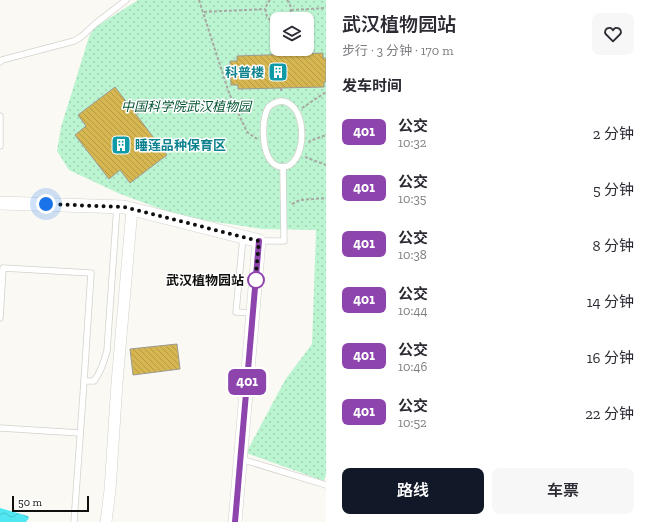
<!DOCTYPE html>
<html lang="zh">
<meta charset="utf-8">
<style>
body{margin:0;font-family:"Zilla Slab","Noto Sans SC",serif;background:#f7f7f7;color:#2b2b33;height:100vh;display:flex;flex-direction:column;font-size:15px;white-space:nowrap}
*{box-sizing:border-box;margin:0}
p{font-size:13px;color:#7c7c81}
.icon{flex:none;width:22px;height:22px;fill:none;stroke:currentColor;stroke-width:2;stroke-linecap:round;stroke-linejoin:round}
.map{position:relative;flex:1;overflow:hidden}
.panel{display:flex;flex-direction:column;background:#fff;width:324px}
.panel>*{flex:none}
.badge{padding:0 8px;border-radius:6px;font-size:14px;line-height:26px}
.fabs{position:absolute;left:270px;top:12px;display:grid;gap:8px}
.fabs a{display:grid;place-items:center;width:44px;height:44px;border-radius:8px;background:#fff;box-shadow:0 1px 3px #0004;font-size:20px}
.scale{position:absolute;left:12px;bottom:10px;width:77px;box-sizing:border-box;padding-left:4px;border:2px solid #0f0f0d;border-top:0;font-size:11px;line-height:14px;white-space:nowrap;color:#0f0f0d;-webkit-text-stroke:3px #fff;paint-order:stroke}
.you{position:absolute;width:20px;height:20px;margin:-10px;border:3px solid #fff;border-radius:50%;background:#1a73e8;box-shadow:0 0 0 6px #1a73e833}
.map>.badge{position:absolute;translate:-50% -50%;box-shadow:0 0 0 2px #fff}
h2{padding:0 16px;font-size:15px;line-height:36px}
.round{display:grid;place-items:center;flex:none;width:42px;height:42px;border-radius:8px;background:#f7f7f7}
.overview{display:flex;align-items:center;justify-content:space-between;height:68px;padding:0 16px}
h1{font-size:19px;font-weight:600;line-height:30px}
.button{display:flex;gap:8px;margin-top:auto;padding:8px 16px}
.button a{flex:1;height:46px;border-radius:8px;background:#111827;color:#fff;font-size:16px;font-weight:600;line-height:46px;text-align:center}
.button a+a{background:#f7f7f7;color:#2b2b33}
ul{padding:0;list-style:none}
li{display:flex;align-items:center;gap:12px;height:56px;padding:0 16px}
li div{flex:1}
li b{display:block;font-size:15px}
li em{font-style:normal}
li .badge{min-width:44px;font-weight:700;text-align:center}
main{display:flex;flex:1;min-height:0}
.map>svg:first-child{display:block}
</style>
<main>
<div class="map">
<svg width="326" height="522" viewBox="0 0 326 522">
<defs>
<pattern id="garden-dots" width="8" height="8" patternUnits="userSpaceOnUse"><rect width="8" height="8" fill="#bbf4d0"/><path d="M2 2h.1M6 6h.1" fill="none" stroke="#a0d0b1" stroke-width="1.8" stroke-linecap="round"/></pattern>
<pattern id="water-waves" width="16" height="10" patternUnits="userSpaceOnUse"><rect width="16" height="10" fill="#51e7f2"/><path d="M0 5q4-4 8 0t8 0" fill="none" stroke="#45c5ce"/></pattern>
<pattern id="building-back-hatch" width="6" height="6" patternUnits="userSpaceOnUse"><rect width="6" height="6" fill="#d5b651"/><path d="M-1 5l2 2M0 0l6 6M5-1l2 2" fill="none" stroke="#b69b45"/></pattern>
</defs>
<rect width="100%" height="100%" fill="#fbf9f4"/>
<path fill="url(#garden-dots)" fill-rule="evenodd" d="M138,0h188v475l-2,6 -78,-28 39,-73 27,-36 4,-114 -53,-1 -81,-12 -64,-24 -49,-23 -12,-19 4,-24 28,-90 5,-9zM277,19h30v30h-30z"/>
<polygon fill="url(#water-waves)" points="0,508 28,516 29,518 26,522 0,522"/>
<g fill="url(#building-back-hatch)" stroke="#9b9a95">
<polygon points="323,53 323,58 326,58 326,82 324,82 324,87 238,89 238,85 231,85 230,61 237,61 237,56"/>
<polygon points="115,87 167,155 130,183 120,170 109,179 75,135 86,126 78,115"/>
<polygon points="177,344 180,369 133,375 130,349"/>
</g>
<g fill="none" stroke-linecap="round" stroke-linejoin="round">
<g stroke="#d3d1cc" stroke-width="7">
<g id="service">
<polyline points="0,62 2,60 74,41 81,37 95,24 126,0"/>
<path d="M281,101c29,2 26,67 1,66 -21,-1 -22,-45 -14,-59 3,-4 8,-6 13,-7z"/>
<polyline points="0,116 0,146"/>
<polyline points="243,237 236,312 253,313"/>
<polyline points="259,241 284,241 283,167"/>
<polyline points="0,318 3,268 91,273 84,381"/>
<polyline points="0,428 80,433"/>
<polyline points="241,459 326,485"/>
<path d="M74,522l10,-141h10c7,-9 10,-19 13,-30l10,-145"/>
</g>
</g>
<g stroke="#d3d1cc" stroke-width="12">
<polyline id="minor" points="106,522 110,490 117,383 132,209"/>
</g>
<g stroke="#d3d1cc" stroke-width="14">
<polyline id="tertiary" points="0,203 124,207 259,241 235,522"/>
</g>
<g stroke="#a9a7a3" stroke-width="2" stroke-dasharray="3 2" stroke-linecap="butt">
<polyline points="199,0 229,93 247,132 257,139"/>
<path d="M270,0c-8,9 -5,20 7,23"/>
<path d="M287,0c5,6 5,13 1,19"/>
<polyline points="291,10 326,8"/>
<polyline points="204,12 265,9"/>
<polyline points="280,49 280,55"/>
<polyline points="281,88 281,93"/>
<polyline points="302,108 326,92"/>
<polyline points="309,143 310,141 326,135"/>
<polyline points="305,157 326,165"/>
<polyline points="292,204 300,200 326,198"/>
</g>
<use href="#service" stroke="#fff" stroke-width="5.5"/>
<use href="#minor" stroke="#fff" stroke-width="11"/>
<use href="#tertiary" stroke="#fff" stroke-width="13"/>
</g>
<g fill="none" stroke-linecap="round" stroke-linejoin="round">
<g stroke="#fff" stroke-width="9">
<polyline id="line" points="235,522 259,241"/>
</g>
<use href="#line" stroke="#8e44ad" stroke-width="6"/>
<polyline stroke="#0f0f0d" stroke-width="4" stroke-dasharray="0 7.2" points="46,204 124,207 259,241 255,284 256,280"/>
</g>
<defs>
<g id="building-square" transform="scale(1)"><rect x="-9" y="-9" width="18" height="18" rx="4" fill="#0f9aa8" stroke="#fff"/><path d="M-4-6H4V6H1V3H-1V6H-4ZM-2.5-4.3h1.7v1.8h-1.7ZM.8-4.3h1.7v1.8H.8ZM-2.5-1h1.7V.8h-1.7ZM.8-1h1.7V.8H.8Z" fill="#fff"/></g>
</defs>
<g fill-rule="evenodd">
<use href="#building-square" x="278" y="72"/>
<use href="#building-square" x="121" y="145"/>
</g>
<circle fill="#fff" stroke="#8e44ad" stroke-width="2" cx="256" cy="280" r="8"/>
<g text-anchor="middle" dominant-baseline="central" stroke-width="3" stroke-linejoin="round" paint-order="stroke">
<g font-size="13" font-weight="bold" fill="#0d838f" stroke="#fff" text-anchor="end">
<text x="264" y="72">科普楼</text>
<text x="135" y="145" text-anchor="start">睡莲品种保育区</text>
</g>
<g font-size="13" font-style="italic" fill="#025431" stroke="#fff">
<text x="186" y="106">中国科学院武汉植物园</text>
</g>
<g font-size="13" font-weight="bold" fill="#0f0f0d" stroke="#fff" text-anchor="end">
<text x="244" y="280">武汉植物园站</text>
</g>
</g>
</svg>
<div class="fabs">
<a><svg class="icon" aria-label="layers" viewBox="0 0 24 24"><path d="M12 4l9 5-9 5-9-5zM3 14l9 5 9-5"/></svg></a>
</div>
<div class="scale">50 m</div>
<div class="you" style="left:46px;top:204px"></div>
<b class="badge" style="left:247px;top:382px;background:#8e44ad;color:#fff">401</b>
</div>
<section class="panel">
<div class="overview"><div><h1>武汉植物园站</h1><p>步行 · 3 分钟 · 170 m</p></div><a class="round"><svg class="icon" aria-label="heart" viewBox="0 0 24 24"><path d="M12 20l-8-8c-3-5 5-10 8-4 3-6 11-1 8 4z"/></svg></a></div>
<h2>发车时间</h2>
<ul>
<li><span class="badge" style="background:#8e44ad;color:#fff">401</span><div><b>公交</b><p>10:32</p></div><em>2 分钟</em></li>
<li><span class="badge" style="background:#8e44ad;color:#fff">401</span><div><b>公交</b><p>10:35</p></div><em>5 分钟</em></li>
<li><span class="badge" style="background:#8e44ad;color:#fff">401</span><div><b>公交</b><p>10:38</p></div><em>8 分钟</em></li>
<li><span class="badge" style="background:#8e44ad;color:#fff">401</span><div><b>公交</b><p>10:44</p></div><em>14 分钟</em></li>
<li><span class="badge" style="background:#8e44ad;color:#fff">401</span><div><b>公交</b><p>10:46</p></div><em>16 分钟</em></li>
<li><span class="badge" style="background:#8e44ad;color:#fff">401</span><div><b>公交</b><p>10:52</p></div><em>22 分钟</em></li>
</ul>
<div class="button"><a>路线</a><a>车票</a></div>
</section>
</main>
